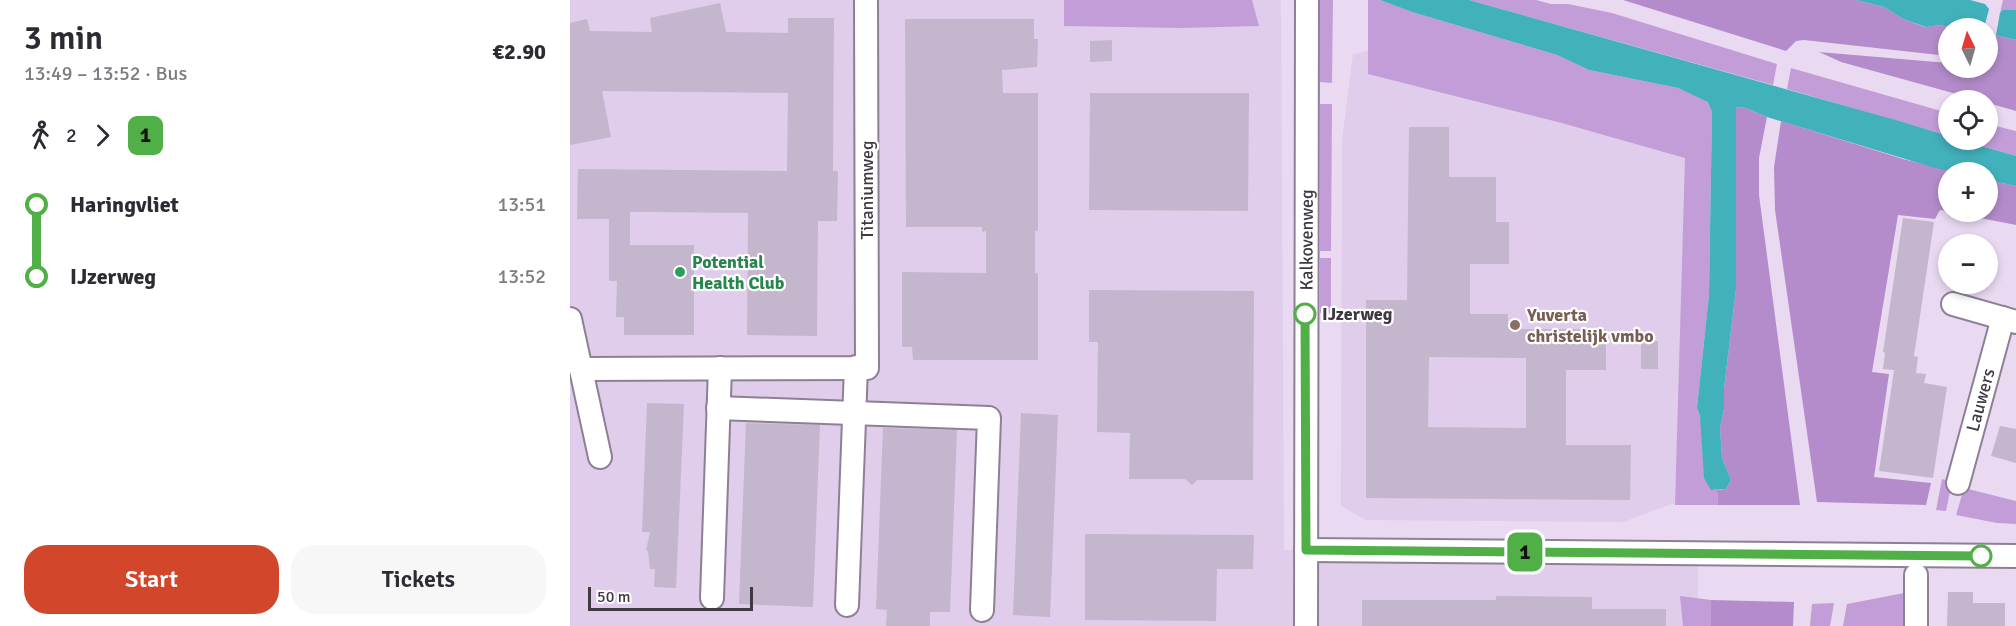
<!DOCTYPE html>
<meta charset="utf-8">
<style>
body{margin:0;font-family:Signika,sans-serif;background:#f7f7f7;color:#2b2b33;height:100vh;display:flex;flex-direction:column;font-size:22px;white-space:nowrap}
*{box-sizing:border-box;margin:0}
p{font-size:20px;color:#7c7c81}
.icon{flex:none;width:33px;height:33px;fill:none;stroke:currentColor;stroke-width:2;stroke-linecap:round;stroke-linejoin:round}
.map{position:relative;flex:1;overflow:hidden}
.sheet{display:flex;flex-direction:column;background:#fff;width:570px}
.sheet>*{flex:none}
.badge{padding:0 12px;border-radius:9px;font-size:21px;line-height:39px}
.needle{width:39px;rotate:355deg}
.controls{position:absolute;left:1368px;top:18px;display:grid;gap:12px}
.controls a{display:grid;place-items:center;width:60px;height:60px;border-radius:50%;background:#fff;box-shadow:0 3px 9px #0003;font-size:30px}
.scale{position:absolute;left:18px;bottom:15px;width:165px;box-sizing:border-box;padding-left:6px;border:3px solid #3f3942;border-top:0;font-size:16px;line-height:21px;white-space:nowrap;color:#3f3942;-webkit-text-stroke:4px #fff;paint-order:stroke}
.map>.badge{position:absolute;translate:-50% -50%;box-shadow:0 0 0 3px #fff}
.legs{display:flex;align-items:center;gap:9px;height:66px;padding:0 24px;font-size:20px}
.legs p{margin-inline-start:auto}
.overview{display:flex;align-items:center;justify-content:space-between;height:102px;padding:0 24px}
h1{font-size:33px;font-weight:600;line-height:45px}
.action{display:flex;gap:12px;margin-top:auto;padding:12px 24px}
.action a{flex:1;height:69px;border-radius:24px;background:#d2472c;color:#fff;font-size:24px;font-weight:600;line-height:69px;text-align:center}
.action a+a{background:#f7f7f7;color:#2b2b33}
ul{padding:0 24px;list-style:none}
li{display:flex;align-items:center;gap:21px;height:72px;font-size:22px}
li i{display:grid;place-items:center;width:9px;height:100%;margin:0 8px;background:currentColor}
li i::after{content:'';width:15px;height:15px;margin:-8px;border:4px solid;border-radius:50%;background:#fff}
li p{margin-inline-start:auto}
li:first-child i{background:linear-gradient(#0000 50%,currentColor 0)}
li:last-child i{background:linear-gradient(currentColor 50%,#0000 0)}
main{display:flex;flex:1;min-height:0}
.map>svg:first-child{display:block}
</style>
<main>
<section class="sheet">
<div class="overview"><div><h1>3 min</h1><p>13:49 – 13:52 · Bus</p></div><b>€2.90</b></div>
<div class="legs"><svg class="icon" aria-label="walk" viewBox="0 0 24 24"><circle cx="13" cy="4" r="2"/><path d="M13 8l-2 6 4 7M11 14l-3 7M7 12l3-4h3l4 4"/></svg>2<svg class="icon" aria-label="forward" viewBox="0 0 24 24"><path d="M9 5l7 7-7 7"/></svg><b class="badge" style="background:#50af46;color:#111">1</b></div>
<ul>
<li><i style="color:#50af46"></i><b>Haringvliet</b><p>13:51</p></li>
<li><i style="color:#50af46"></i><b>IJzerweg</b><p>13:52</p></li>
</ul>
<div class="action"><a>Start</a><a>Tickets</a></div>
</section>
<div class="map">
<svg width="1446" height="626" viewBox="0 0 1446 626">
<rect width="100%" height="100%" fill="#e9daf2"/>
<g fill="#dfcdeb">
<polygon points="0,0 711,0 714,550 1128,553 1128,626 0,626"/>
<polygon points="811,48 1118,136 1113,500 1053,522 796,520 771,506 772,141 783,54"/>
</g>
<g fill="#c29dd8">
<polygon points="494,0 682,0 689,26 612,28 494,26"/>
<polygon points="750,0 763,0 762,83 750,82"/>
<polygon points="798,0 810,0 842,12 987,55 1019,70 1108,88 1138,101 1142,112 1139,295 1127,408 1130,416 1141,490 1147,490 1148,505 1105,505 1115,158 988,122 798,74"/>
<polygon points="899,0 966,0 981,4 998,4 1042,13 1207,64 1203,85"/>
<polygon points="1433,0 1446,0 1446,10 1433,10 1430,13"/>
<polygon points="1221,68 1378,113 1378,136 1217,89"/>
<polygon points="750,104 762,104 761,251 750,251"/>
<polygon points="1418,124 1446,131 1446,156 1390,140 1418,140"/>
<rect x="750" y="258" width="11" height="55"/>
<polygon points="1372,479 1382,482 1376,511 1366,510"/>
<polygon points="1394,488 1446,501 1446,524 1427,523 1386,515"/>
<polygon points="1334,593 1334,626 1273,626 1277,604"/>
<polygon points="1110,596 1141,600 1141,626 1113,626"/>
<polygon points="1264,603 1260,626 1240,626 1242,604"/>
</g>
<g fill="#b48ccb">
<polygon points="1053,0 1286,0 1314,7 1333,19 1355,27 1370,25 1382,28 1378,28 1378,56 1234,40 1226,41 1216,51"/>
<polygon points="1426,35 1446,40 1446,111 1418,103 1418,100 1408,100 1271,62 1249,52 1378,63 1378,68 1418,68 1418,52"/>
<polygon points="1166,107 1176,108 1197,117 1189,158 1189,195 1230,505 1148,505 1147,490 1156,489 1161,480 1152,458 1150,428 1154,409 1154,389 1166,289"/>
<polygon points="1211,121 1333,159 1385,172 1378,172 1378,211 1370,210 1365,219 1328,215 1302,372 1319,374 1304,477 1361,483 1356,505 1247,502 1205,210 1204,167"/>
<polygon points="1418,180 1446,186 1446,225 1379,212 1418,212"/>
<polygon points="1141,600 1224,602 1223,626 1141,626"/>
</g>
<g fill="#41b1bb">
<polygon points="810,0 899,0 1329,121 1378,136 1378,140 1390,140 1446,156 1446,186 1418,180 1418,172 1385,172 1365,168 1197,117 1176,108 1166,107 1166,289 1154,389 1154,409 1150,428 1152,458 1161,480 1156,489 1141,490 1134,478 1130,416 1127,408 1139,295 1142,112 1138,102 1108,88 1019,70 987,55 842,12"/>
<polygon points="1286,0 1400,0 1415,4 1419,9 1414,28 1382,28 1370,25 1356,27 1333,19 1314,7"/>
<polygon points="1433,10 1446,10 1446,40 1426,35 1430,13"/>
</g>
<g fill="#c4b6cd" fill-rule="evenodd">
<polygon points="150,3 156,32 218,33 218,18 264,18 263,171 268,171 267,221 248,221 247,336 177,335 178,213 85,212 60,212 60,245 124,245 124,335 54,335 54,317 46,317 47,281 39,281 39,219 7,219 8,169 217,171 218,93 32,91 41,137 0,145 0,23 17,19 20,31 82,32 80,18"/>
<polygon points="335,19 464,19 464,39 468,39 467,67 432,70 433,93 468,93 468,231 465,231 465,273 468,273 468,360 343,360 342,347 332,347 332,272 416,273 416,231 412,232 412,227 336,227"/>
<polygon points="542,40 542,61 520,62 520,41"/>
<polygon points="520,93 679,93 678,211 519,210"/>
<path d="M839,127h40v50h47v45h13v42h-39v50h38v15h98v41h-40v75h65l-1,55 -264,-2v-198h41zM859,357l97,1v70l-98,-1z"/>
<polygon points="1333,218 1364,222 1344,356 1348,357 1346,373 1356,374 1354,383 1377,387 1363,478 1309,471 1324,370 1313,369 1315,353 1313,352"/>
<polygon points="519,290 684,291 683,480 627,480 622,485 615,479 559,479 560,433 527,432 528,342 519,342"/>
<rect x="1071" y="341" width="17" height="28"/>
<polygon points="77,403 114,404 106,588 84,587 85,569 80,569 78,551 76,550 80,532 72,532"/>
<polygon points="451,413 488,415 480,617 443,615"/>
<polygon points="176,423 250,425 243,607 169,604"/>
<polygon points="1430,426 1446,429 1446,463 1421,456"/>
<polygon points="313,428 387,430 380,612 360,612 360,626 316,626 317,610 306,609"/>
<polygon points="515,534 684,535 683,569 647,569 646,621 515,620"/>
<polygon points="1378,592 1403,592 1403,603 1435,603 1435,626 1377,626"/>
<polygon points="926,596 1022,597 1022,609 1096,609 1096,626 792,626 792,600 926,600"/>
</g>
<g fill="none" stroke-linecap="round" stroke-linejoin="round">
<g stroke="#8d8096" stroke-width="26">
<g id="minor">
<polyline points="1383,304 1446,322"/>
<polyline points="0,319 30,457"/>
<polyline points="11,369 297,368 296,0"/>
<polyline points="148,408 419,418 412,610"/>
<path id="s1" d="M1388,483l45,-165"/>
<polyline points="736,550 1446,556"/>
<polyline points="1346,575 1346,626"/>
<polyline points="142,598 150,368"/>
<polyline points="277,605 286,367"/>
<path id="s2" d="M736,626l1,-626"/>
</g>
</g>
<use href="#minor" stroke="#fff" stroke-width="22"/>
</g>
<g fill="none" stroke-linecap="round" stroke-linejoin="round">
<g stroke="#fff" stroke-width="14">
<polyline id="line-1" points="735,314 736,550 1411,556"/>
</g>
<use href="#line-1" stroke="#50af46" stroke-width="9"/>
</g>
<circle fill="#2e9e5b" stroke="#fff" stroke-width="2" cx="110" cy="272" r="6"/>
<g fill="#fff" stroke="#50af46" stroke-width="3">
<circle cx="735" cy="314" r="10"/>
<circle cx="1411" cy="556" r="10"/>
</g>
<circle fill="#8d6e63" stroke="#fff" stroke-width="2" cx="945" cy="325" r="6"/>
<g text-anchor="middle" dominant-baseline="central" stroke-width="4.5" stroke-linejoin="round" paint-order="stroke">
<g font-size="18" fill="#3f3942" stroke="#fff">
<text transform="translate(297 190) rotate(-90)">Titaniumweg</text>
<text stroke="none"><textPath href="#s2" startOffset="386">Kalkovenweg</textPath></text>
<text stroke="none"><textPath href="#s1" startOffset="86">Lauwers</textPath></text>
</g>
<g font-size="18" font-weight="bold" fill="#27864d" stroke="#fff" text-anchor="start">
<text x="122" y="262">Potential<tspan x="122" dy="21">Health Club</tspan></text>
</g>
<g font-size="18" font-weight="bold" fill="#3f3942" stroke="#fff" text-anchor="start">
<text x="752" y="314">IJzerweg</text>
</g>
<g font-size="18" font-weight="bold" fill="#785e54" stroke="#fff" text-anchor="start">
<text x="957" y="315">Yuverta<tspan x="957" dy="21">christelijk vmbo</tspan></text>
</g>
</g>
</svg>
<div class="controls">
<a><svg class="needle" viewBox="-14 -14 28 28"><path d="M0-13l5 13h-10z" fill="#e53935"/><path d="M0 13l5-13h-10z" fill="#7c7c81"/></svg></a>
<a><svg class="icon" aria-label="locate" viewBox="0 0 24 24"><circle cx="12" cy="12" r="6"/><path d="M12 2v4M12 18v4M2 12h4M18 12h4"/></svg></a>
<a>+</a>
<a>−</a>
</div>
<div class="scale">50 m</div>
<b class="badge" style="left:955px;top:552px;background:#50af46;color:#111">1</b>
</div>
</main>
